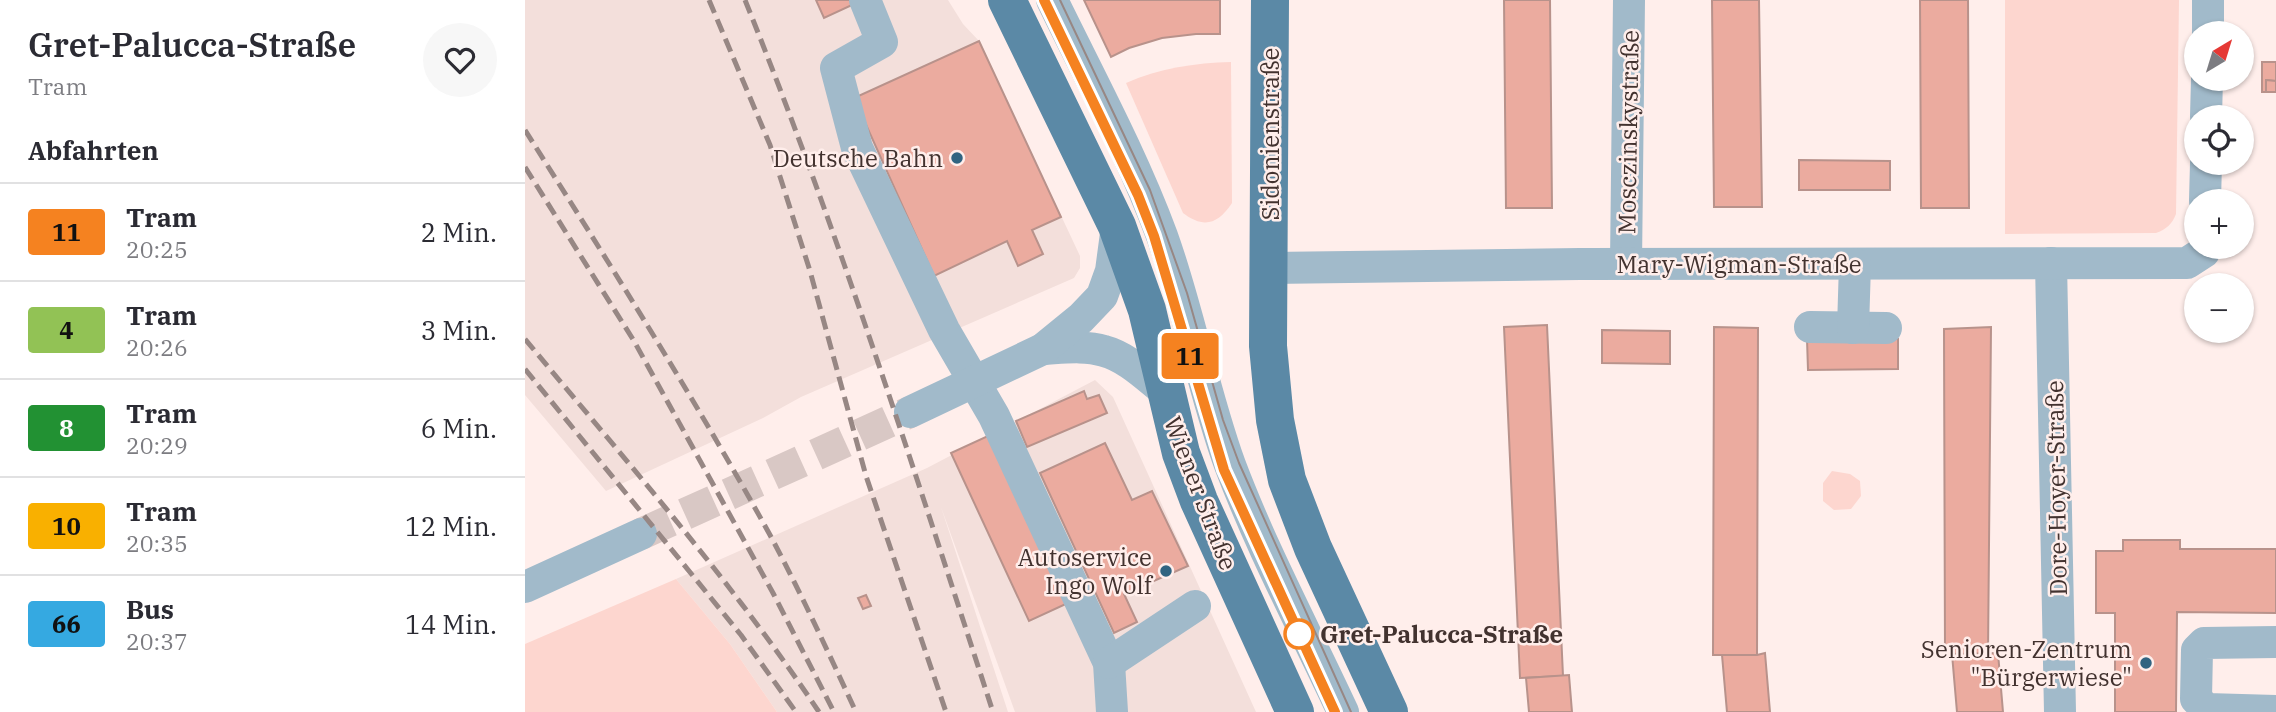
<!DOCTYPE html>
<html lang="de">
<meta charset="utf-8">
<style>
body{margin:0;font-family:"IBM Plex Serif",serif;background:#f7f7f7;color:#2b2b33;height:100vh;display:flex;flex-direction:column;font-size:26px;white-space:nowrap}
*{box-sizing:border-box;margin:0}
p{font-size:23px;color:#7c7c81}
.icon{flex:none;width:38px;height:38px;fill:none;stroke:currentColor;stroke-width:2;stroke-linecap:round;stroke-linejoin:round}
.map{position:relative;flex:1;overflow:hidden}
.drawer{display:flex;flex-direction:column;background:#fff;width:525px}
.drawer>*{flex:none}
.badge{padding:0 14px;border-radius:5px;font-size:24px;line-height:46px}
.needle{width:46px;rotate:38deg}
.buttons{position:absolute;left:1659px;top:21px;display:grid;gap:14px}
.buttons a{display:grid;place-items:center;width:70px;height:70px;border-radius:50%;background:#fff;box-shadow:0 2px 5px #0004;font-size:35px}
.map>.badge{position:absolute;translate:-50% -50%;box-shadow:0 0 0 4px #fff}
h2{padding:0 28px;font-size:26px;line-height:63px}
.round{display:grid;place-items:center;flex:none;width:74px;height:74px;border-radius:37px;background:#f7f7f7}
.headline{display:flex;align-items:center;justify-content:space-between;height:119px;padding:0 28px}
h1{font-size:33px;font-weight:600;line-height:52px}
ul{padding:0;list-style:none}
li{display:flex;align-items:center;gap:21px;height:98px;padding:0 28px;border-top:2px solid #e1e1e2}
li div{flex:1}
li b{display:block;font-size:26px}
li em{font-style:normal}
li .badge{min-width:77px;font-weight:700;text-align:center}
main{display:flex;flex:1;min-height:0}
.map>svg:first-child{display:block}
</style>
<main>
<section class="drawer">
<div class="headline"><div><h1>Gret-Palucca-Straße</h1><p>Tram</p></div><a class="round"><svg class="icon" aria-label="heart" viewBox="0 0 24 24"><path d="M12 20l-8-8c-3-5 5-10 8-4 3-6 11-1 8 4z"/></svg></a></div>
<h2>Abfahrten</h2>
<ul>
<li><span class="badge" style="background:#f58220;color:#111">11</span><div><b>Tram</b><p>20:25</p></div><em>2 Min.</em></li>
<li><span class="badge" style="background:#92c255;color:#111">4</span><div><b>Tram</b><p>20:26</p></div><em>3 Min.</em></li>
<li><span class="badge" style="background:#229133;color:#fff">8</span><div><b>Tram</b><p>20:29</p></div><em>6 Min.</em></li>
<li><span class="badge" style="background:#f9b000;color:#111">10</span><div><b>Tram</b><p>20:35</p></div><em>12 Min.</em></li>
<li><span class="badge" style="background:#35a9e1;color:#111">66</span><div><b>Bus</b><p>20:37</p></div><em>14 Min.</em></li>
</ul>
</section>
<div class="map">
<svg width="1751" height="712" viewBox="0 0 1751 712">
<rect width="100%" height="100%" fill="#ffeeeb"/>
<g fill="#f3dfdb">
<polygon points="0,0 423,0 438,24 454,41 555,256 555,268 549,278 276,397 238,418 81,491 0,395"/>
<polygon points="570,380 588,397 731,712 490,712 416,507 483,712 252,712 205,644 151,579 402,468"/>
</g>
<g fill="#fdd6cf">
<path d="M1480,0h174l-3,214c-4,10 -9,15 -20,19l-151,1z"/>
<path d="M706,62l1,141c-14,21 -28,26 -49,10l-57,-130c34,-15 69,-20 105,-21z"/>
<polygon points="1307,471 1325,474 1335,481 1336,496 1326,509 1309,510 1298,501 1298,483"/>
<polygon points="151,579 205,644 252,712 0,712 0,644"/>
</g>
<g fill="#ebab9f" stroke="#b8928b" stroke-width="2">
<polygon points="291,0 325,0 327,5 299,18"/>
<polygon points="559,0 695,0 695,34 671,34 637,38 604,48 586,57"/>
<polygon points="979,0 1025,0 1027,208 981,208"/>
<polygon points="1187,0 1234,0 1237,207 1189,207"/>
<polygon points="1395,0 1443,0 1444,208 1396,208"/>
<polygon points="454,41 536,217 507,230 518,254 493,266 482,241 409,276 329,98"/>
<polygon points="1737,62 1751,62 1751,81 1741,80 1741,92 1737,92"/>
<polygon points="1741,80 1751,81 1751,92 1741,92"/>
<polygon points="1274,160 1365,161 1365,190 1274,190"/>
<polygon points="1022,325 1038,676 995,678 979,327"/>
<polygon points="1189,327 1233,328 1232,655 1188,655"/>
<polygon points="1466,327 1463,654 1420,655 1419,329"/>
<polygon points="1077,330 1145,331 1145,364 1077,363"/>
<polygon points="1282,339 1373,339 1373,369 1283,370"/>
<polygon points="559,391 562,399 574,395 582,413 502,447 491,421"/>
<polygon points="465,435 543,603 504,621 426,453"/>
<polygon points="580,443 607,500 627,491 663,566 599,594 612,622 589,633 515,473"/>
<polygon points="1598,540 1655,540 1655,549 1751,549 1751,613 1652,612 1651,712 1590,712 1590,613 1571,613 1571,551 1598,551"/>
<polygon points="341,595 346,606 338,609 333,598"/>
<polygon points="1240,653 1245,712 1202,712 1197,655 1232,655"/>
<polygon points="1473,653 1478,712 1432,712 1427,654"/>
<polygon points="1044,675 1047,712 1004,712 1001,678"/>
</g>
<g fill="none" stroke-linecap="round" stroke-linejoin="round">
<polyline stroke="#d9c8c5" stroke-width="32" stroke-dasharray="32 16" stroke-linecap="butt" points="116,534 385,412"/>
<g stroke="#a1baca" stroke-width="32">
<polyline points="340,0 357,42 311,68 332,148 419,330 469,416 584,663 587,712"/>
<path d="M527,0c38,78 80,155 110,236 27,75 41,155 68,229 32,85 75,165 113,247"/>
<polyline points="1683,33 1683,0"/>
<polyline points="1681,117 1682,79"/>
<polyline points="1680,201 1681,163"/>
<polyline points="1526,263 1535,712"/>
<polyline points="1101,264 1104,0"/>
<polyline points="745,268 1055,264 1662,263 1679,252 1680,247"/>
<polyline points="1285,327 1361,328"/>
<polyline points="1328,328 1330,264"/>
<path d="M518,349c20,-1 42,-4 61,2 23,6 43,26 61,40"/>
<polyline points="385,412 518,349 556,318 577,296 586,271 592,226"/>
<polyline points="0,587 116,534"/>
<polyline points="1751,642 1679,643 1672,650 1671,699 1682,709 1751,711"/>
<polyline points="584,663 670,606"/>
</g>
<g stroke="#5b89a6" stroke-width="38">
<polyline points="482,0 592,226 622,310 656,453 674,501 770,712"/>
<polyline points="745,0 743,346 750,420 762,480 788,548 864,712"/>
</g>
<g stroke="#978784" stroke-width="2">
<polyline points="519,0 613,195 643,278 699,470 809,712"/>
<polyline points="535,0 625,190 662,293 698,420 714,463 826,712"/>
</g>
<g stroke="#978784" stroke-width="5" stroke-dasharray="14 7" stroke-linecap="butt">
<polyline points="184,0 245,145 285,271 341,476 421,712"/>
<path d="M220,0c94,233 170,473 248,712"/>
<path d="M0,130c84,133 169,267 245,405 31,58 58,117 86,177"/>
<polyline points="0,167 109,341 248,593 309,712"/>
<path d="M0,339c101,122 206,241 294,373"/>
<polyline points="0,369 216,635 271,712"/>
</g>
</g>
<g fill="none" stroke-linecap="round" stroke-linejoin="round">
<g stroke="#fff" stroke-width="16">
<polyline id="line" points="519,0 613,195 629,236 699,470 810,712"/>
</g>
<use href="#line" stroke="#f58220" stroke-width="10"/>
</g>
<g fill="#316481" stroke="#ffeeeb" stroke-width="2.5">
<circle cx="432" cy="158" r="7"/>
<circle cx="641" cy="571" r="7"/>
<circle cx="1621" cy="663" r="7"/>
</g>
<circle fill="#fff" stroke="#f58220" stroke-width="3.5" cx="774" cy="634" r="14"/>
<g text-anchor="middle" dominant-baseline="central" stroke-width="5" stroke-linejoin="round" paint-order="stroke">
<g font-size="24" fill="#42322f" stroke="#ffeeeb">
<text transform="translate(1103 132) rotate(-89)">Mosczinskystraße</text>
<text transform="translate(745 134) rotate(-90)">Sidonienstraße</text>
<text x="1214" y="264">Mary-Wigman-Straße</text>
<text transform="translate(1531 488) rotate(-91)">Dore-Hoyer-Straße</text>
<text transform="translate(676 493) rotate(69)">Wiener Straße</text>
</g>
<g font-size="24" fill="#42322f" stroke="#ffeeeb" text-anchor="end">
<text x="418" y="158">Deutsche Bahn</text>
<text x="627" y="557">Autoservice<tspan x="627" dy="28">Ingo Wolf</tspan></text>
<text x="1607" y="649">Senioren-Zentrum<tspan x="1607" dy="28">"Bürgerwiese"</tspan></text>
</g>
<g font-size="24" font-weight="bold" fill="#42322f" stroke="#ffeeeb" text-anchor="start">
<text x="795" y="634">Gret-Palucca-Straße</text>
</g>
</g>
</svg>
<div class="buttons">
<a><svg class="needle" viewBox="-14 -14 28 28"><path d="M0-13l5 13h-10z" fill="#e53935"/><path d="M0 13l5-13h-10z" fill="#7c7c81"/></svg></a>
<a><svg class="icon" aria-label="locate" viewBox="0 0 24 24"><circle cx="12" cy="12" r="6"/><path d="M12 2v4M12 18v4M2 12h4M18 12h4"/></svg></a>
<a>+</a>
<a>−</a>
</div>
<b class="badge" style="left:665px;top:356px;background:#f58220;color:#111">11</b>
</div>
</main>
